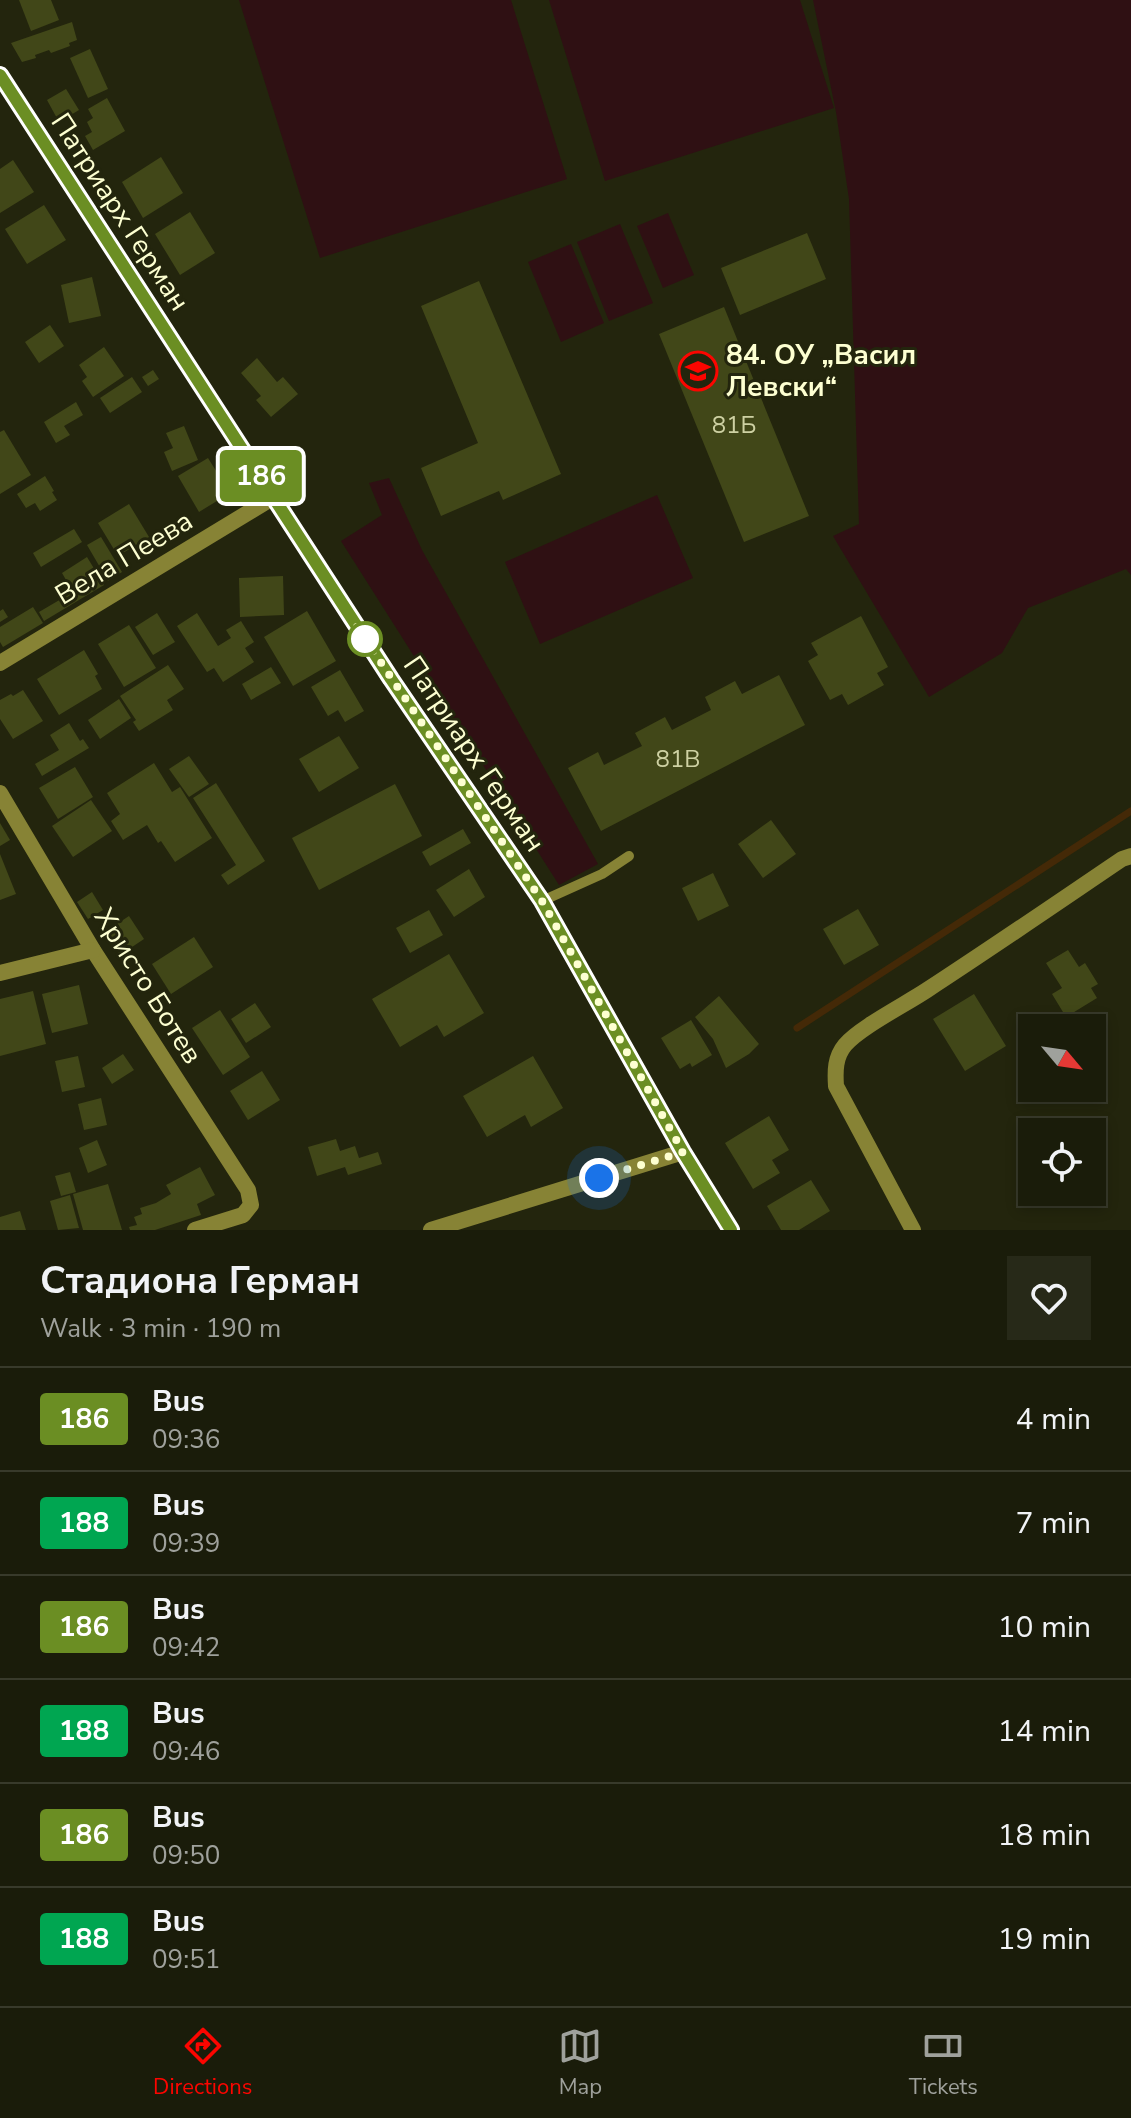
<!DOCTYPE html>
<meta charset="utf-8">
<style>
body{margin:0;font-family:"Nunito Sans",sans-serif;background:#272918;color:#f1f3f6;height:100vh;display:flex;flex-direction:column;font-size:30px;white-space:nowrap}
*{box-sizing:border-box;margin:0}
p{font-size:26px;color:#9fa19c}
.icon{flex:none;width:44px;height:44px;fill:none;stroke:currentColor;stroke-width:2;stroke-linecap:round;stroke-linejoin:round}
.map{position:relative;height:1230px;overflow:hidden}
.panel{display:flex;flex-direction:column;background:#1a1c0a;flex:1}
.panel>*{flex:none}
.badge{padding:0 16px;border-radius:6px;font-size:28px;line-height:52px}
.needle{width:52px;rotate:119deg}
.tools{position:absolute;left:1018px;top:1014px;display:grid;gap:16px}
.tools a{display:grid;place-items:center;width:88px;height:88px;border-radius:0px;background:#1a1c0a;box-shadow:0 4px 12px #0003,0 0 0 2px #383a2b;font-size:40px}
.you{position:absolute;width:40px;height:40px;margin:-20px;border:6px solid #fff;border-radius:50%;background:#1a73e8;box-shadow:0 0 0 12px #1a73e833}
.map>.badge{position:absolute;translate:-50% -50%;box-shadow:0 0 0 4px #fff}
.round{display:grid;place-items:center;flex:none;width:84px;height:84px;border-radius:0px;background:#272918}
.headline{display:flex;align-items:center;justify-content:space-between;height:136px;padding:0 40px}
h1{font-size:38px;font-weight:700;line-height:60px}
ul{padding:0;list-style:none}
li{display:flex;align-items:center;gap:24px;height:104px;padding:0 40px;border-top:2px solid #383a2b}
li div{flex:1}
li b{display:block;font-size:30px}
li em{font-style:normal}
li .badge{min-width:88px;font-weight:700;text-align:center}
.dock{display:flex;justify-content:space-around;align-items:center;height:112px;border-top:2px solid #383a2b;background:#1a1c0a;font-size:22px;color:#9fa19c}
.dock a{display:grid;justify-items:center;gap:4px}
.dock .selected{color:#fc0500}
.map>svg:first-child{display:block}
</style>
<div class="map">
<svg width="1131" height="1230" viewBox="0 0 1131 1230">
<rect width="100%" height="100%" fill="#23250d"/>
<g fill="#2f1013">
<polygon points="239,0 511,0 567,179 320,258"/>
<polygon points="549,0 800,0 834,108 605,181"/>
<polygon points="813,0 1131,0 1131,575 1126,569 1028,608 1002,653 929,697 833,536 859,524 849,199 836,112"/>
<polygon points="668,213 694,275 663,288 637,226"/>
<polygon points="620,224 653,303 609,321 577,242"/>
<polygon points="571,244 604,323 561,342 528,262"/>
<polygon points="389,478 422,550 598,864 559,885 341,541 382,515 369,483"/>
<polygon points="657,495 693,578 540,644 505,562"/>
</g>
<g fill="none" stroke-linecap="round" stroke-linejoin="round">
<polyline stroke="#442907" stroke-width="7" points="797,1028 1131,811"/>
</g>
<g fill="#414718">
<polygon points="19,0 51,0 59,20 31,31"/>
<polygon points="72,22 77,40 69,43 70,46 51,53 49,50 35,55 36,58 22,62 11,43"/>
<polygon points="90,49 108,89 88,98 70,58"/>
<polygon points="66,89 79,110 59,122 47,100"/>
<polygon points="107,98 125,131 93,150 85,136 92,132 87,122 93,118 88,109"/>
<polygon points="161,157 183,193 143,218 122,182"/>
<polygon points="13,160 34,192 0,213 0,169"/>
<polygon points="44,205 66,240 27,264 5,229"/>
<polygon points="190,212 215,253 180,275 155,234"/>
<polygon points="807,233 826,279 740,315 721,268"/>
<polygon points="92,277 101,316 69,323 61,285"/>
<polygon points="479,281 561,474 503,500 499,491 441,516 421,468 478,443 421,306"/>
<polygon points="724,307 809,516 744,542 659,334"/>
<polygon points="50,325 64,346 39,363 25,342"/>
<polygon points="104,347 124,376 93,397 82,381 87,377 79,365"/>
<polygon points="257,358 277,382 283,377 298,394 271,417 256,400 261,396 241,373"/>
<polygon points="153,370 159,379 148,386 142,377"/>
<polygon points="132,377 142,392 110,413 100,398"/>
<polygon points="76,402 83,415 64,426 70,435 56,443 44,422"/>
<polygon points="184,426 198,460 172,471 164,452 173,448 166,433"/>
<polygon points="4,430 31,475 0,494 0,432"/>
<polygon points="208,458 230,493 199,512 178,476"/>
<polygon points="45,476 54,491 52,492 57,500 40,511 35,503 26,508 17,494"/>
<polygon points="129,504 149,537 118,556 98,523"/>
<polygon points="74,529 82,542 41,567 33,553"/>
<polygon points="101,537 122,572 108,581 87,545"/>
<polygon points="87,557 104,585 44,621 39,612 73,592 62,573"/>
<polygon points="283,576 284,615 240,617 239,578"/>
<polygon points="33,607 43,623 3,647 0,642 0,627"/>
<polygon points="3,609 8,617 0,622 0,611"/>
<polygon points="307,611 336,661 293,686 264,637"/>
<polygon points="157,613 175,642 153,655 135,627"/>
<polygon points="197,613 218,646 231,638 226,630 241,621 254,642 245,648 254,662 223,682 214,668 207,672 177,626"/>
<polygon points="861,616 888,667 877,673 884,685 848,705 842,694 830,700 808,661 818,655 811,643"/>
<polygon points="129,625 156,668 124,687 98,644"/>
<polygon points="84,650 98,674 95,676 102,689 59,715 37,679"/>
<polygon points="168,665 184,689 167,700 173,710 139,731 133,722 136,720 120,696"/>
<polygon points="271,667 281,683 251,700 242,684"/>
<polygon points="340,670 364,711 345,722 338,710 328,716 311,687"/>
<polygon points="779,675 805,725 601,831 568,768 598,752 604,765 642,746 635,733 665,717 672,730 711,710 705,697 735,681 742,694"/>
<polygon points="23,690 43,721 13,739 0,719 0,700 11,694 13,696"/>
<polygon points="119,699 131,718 100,739 88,720"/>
<polygon points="69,723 80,741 83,739 89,748 42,776 35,764 59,750 50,735"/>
<polygon points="339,736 359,768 319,792 299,759"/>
<polygon points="189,756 209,784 189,797 169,769"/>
<polygon points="154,763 172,792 180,787 212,838 175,862 161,841 158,843 147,825 123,840 111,821 120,814 107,793"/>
<polygon points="75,767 93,797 58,819 39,788"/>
<polygon points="216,783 265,861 228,885 221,875 236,865 193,798"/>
<polygon points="395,784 422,836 319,890 292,838"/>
<polygon points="91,800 112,831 73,857 52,826"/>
<polygon points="771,820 796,854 763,878 738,844"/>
<polygon points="0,823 10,840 0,846"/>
<polygon points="463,829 471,843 430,866 422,852"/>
<polygon points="0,854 16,894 0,900"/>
<polygon points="469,869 485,897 454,917 436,890"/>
<polygon points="713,873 729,906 698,921 682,888"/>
<polygon points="92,892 103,910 88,919 77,902"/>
<polygon points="858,909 879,945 844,965 823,929"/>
<polygon points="429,910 443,935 410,953 396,928"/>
<polygon points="129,916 144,939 120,955 105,932"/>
<polygon points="194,937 213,967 171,994 152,964"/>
<polygon points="1068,950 1079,967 1085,963 1098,984 1091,988 1097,998 1066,1017 1052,994 1062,988 1046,963"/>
<polygon points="449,954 484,1013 444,1037 437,1025 400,1047 372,999"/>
<polygon points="79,985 88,1024 52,1033 42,994"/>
<polygon points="33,991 46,1044 0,1056 0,999"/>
<polygon points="974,994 1006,1046 965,1071 933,1019"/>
<polygon points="719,996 759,1044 749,1054 726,1068 713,1039 695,1017"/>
<polygon points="255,1003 271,1027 246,1043 231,1019"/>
<polygon points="220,1010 250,1057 223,1075 192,1028"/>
<polygon points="691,1020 712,1055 692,1067 690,1063 680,1069 661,1038"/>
<polygon points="123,1054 134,1070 112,1084 102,1068"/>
<polygon points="78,1056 85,1087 62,1092 55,1061"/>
<polygon points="533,1056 563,1108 531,1127 525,1115 487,1137 463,1096"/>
<polygon points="262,1071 280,1100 248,1120 230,1091"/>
<polygon points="101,1098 107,1125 84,1130 78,1104"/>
<polygon points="769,1116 789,1150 772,1160 780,1173 753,1189 725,1143"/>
<polygon points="336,1139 340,1151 355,1146 359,1158 378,1152 382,1164 348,1175 345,1167 317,1176 308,1147"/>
<polygon points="97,1140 107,1165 88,1173 79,1148"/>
<polygon points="200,1167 215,1195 197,1204 201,1215 155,1230 130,1230 129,1227 137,1225 134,1217 142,1214 140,1208 156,1203 171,1194 166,1185"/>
<polygon points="70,1172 76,1192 61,1196 55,1176"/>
<polygon points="811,1180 830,1211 799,1230 781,1230 767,1206"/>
<polygon points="108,1184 122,1230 83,1230 73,1194"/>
<polygon points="70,1195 79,1228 58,1230 50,1201"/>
<polygon points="20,1211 26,1230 0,1230 0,1217"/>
</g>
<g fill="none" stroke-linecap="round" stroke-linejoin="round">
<polyline stroke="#878335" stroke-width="10" points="542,901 602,874 629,856"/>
<g stroke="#878335" stroke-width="16">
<polyline points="0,663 274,497"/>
<polyline points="0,793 93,950 248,1190 251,1205 243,1215 195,1230"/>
<polyline points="0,973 93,950"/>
<polyline points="431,1230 683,1152"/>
<path d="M913,1230l-77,-144c-1,-15 -1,-29 9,-41 14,-17 61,-41 82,-55 66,-43 130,-87 195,-131l9,-3"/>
</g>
<polyline stroke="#fff668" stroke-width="16" points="0,75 391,679 542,901 683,1152 731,1230"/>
</g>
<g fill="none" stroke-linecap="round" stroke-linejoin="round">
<g stroke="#fff" stroke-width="18">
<polyline id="line" points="0,75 391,679 542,901 683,1152 731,1230"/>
</g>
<use href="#line" stroke="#6b8e23" stroke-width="12"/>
<polyline stroke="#fdffd1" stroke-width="8" stroke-dasharray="0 14.4" points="365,639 357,627 542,901 683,1152 599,1178"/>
</g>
<defs>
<g id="school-ring" transform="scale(2)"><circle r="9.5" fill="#23250d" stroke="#fc0500" stroke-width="1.5"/><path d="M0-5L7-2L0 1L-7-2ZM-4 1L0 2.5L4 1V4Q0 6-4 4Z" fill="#fc0500"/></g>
</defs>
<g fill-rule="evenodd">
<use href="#school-ring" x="698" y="371"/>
</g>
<circle fill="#fff" stroke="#6b8e23" stroke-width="4" cx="365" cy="639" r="16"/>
<g text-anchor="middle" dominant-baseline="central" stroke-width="6" stroke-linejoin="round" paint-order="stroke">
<g font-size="24" fill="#ced1a3">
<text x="734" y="425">81Б</text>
<text x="678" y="759">81В</text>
</g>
<g font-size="28" fill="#fdffd1" stroke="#23250d">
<text transform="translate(120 212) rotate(57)">Патриарх Герман</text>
<text transform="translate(124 558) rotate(-31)">Вела Пеева</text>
<text transform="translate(474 754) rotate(56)">Патриарх Герман</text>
<text transform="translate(148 986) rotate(58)">Христо Ботев</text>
</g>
<g font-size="28" font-weight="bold" fill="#fdffd1" stroke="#23250d" text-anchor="start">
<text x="726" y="355">84. ОУ „Васил<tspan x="726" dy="32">Левски“</tspan></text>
</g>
</g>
</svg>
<div class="tools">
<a><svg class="needle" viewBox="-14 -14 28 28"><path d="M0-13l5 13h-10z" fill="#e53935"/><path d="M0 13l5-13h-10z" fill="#9fa19c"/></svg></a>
<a><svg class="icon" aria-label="locate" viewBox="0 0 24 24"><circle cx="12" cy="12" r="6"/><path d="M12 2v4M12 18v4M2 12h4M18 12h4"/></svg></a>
</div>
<div class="you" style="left:599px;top:1178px"></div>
<b class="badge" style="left:261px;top:476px;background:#6b8e23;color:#fff">186</b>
</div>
<section class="panel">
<div class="headline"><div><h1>Стадиона Герман</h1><p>Walk · 3 min · 190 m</p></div><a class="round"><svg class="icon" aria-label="heart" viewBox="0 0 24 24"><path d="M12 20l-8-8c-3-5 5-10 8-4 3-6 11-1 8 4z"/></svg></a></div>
<ul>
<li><span class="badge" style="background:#6b8e23;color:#fff">186</span><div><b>Bus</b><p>09:36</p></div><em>4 min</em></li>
<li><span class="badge" style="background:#00a651;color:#fff">188</span><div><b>Bus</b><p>09:39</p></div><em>7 min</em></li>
<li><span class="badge" style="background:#6b8e23;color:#fff">186</span><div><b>Bus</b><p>09:42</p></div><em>10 min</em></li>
<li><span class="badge" style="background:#00a651;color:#fff">188</span><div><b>Bus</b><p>09:46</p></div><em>14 min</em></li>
<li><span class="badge" style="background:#6b8e23;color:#fff">186</span><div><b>Bus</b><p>09:50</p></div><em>18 min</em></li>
<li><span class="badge" style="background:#00a651;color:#fff">188</span><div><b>Bus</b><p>09:51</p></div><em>19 min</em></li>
</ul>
</section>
<nav class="dock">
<a class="selected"><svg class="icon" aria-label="directions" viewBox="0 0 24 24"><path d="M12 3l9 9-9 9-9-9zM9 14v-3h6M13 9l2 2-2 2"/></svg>Directions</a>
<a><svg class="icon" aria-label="map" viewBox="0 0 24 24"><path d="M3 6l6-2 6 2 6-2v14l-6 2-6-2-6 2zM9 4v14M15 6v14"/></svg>Map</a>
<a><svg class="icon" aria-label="tickets" viewBox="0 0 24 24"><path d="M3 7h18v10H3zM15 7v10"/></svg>Tickets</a>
</nav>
